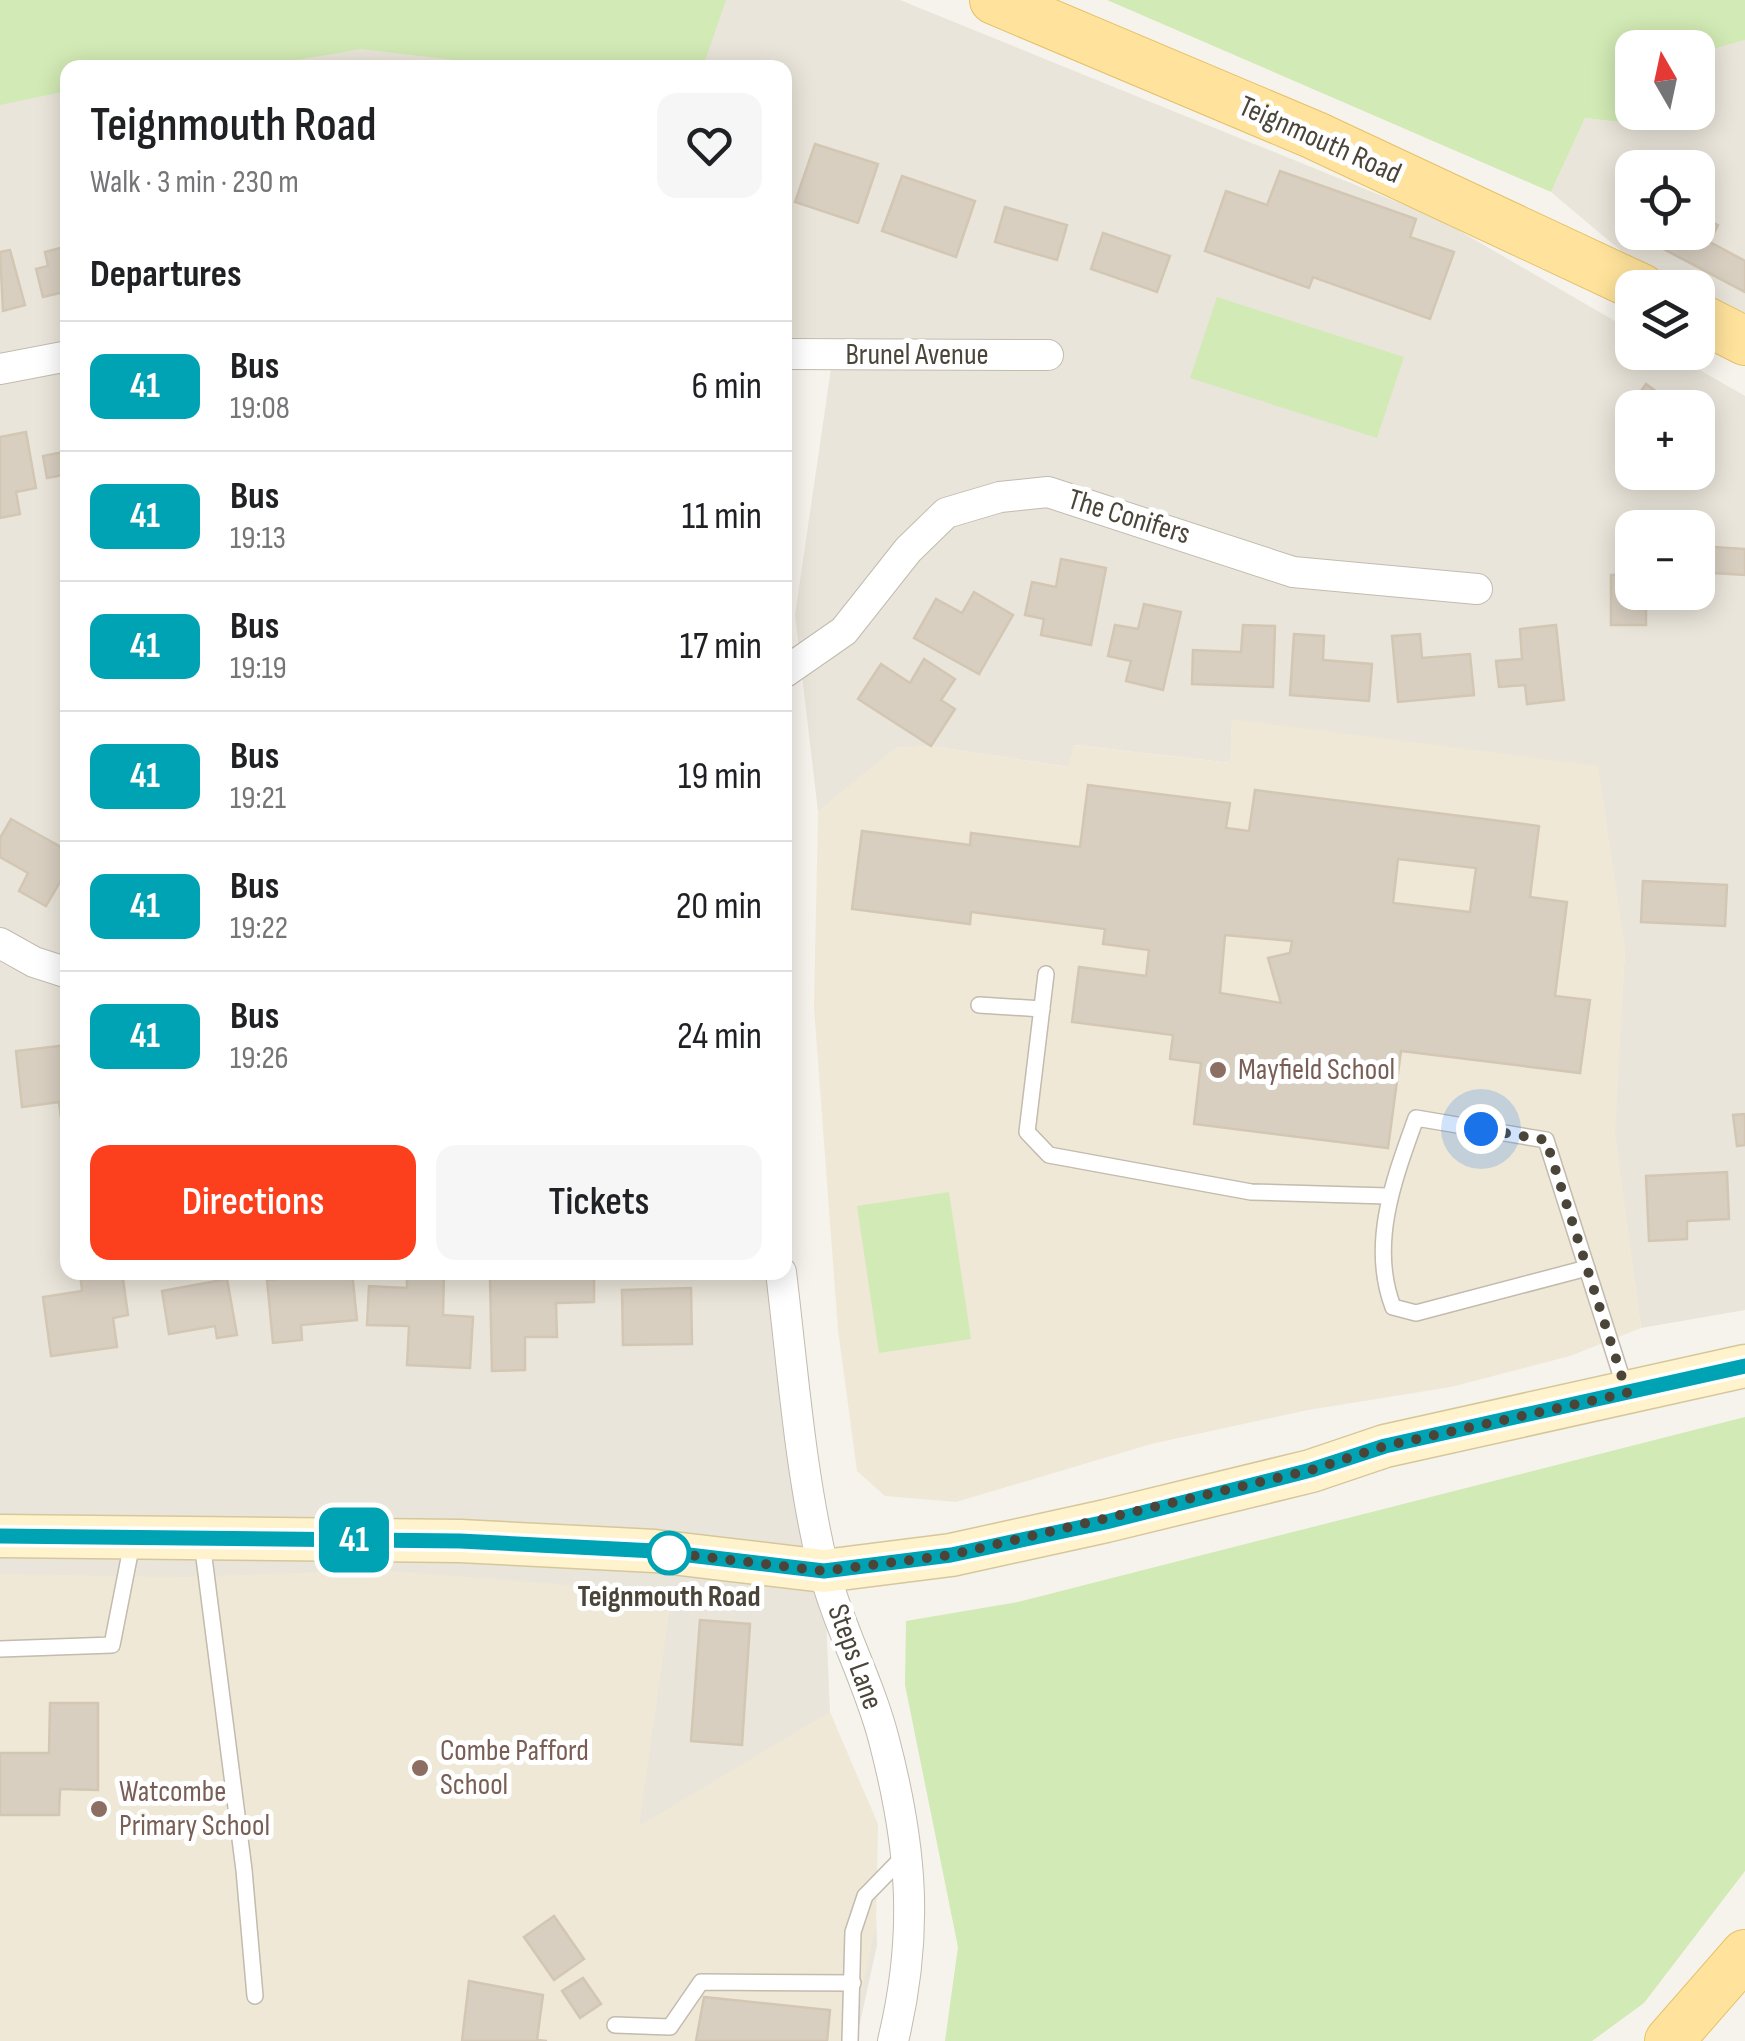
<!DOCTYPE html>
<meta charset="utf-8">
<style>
body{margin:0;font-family:"Sofia Sans Condensed",sans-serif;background:#f6f6f6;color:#202124;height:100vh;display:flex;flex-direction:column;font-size:38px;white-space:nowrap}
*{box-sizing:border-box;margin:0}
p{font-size:32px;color:#757577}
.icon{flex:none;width:55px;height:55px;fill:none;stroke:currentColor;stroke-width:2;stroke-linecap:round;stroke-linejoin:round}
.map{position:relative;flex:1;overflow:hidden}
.details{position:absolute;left:60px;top:60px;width:732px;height:1220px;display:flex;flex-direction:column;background:#fff;border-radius:20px;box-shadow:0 5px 25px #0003}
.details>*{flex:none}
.badge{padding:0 20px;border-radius:15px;font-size:35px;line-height:65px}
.needle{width:65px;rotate:351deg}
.tools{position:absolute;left:1615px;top:30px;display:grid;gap:20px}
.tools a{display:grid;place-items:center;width:100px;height:100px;border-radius:20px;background:#fff;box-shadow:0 5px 25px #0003;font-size:50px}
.you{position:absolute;width:50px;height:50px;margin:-25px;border:8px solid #fff;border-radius:50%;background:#1a73e8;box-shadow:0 0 0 15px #1a73e833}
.map>.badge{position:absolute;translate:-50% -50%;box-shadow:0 0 0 5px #fff}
h2{padding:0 30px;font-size:38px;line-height:90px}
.round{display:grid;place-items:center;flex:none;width:105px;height:105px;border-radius:20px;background:#f6f6f6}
.summary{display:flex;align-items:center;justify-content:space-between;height:170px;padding:0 30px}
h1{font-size:48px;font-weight:600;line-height:75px}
.button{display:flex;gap:20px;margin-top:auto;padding:20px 30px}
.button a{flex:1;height:115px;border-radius:20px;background:#fc3f1d;color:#fff;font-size:40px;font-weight:600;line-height:115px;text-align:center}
.button a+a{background:#f6f6f6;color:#202124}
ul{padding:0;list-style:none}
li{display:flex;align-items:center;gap:30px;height:130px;padding:0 30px;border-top:2px solid #e0e0e0}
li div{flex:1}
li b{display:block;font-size:38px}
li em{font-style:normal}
li .badge{min-width:110px;font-weight:700;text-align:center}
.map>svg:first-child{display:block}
</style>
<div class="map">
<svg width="1745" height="2041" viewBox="0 0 1745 2041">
<rect width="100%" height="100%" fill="#f6f3ec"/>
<g fill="#eae5da" fill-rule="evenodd">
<path d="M380,0h520l539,219 193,112v21l38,1 75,43v914l-104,18 -27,-196 11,-183 -393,-230 -1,44 -156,-18 -6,22 -138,-21 -35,2 -78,64 -23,-197 38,-260 -48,-1v-286h-653zM1632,408h66v64h-66zM1632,528h66v64h-66z"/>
<path d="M1745,40v278l-47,-25v-5l-10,-1 -62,-32 -75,-63 34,-74 67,8 10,-13 36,-1v-52l5,-8zM1632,168h66v64h-66z"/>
<polygon points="67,85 68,1272 781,1273 824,1571 830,1712 873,1822 877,1945 856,2041 0,2041 0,102"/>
</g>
<g fill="#efe8d6">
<polygon points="1232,719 1598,766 1625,949 1615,1132 1641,1328 1570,1356 1451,1387 1308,1410 1151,1444 956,1502 885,1496 857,1471 838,1330 814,1008 818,812 895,748 931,746 1068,767 1074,745 1230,763"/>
<polygon points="380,1570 643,1591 671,1600 639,1826 830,1712 878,1824 876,1925 851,2041 0,2041 0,1574 182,1577"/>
</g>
<g fill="#d2eab5">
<polygon points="0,0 726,0 703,67 512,67 361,49 257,67 68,68 67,91 0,105"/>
<polygon points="1107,0 1745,0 1745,40 1703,52 1698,60 1698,48 1632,48 1632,112 1662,113 1653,126 1585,118 1551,192"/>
<polygon points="1217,297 1404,357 1377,438 1190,378"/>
<polygon points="949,1192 971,1339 879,1353 857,1206"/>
<polygon points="1745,1417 1745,1871 1644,2003 1592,2041 945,2041 958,1947 905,1685 906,1621 1018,1602"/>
</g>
<g fill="#d8cfc1" stroke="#d3c7b4" stroke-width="2.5" fill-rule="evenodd">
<polygon points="815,144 878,164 858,223 795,202"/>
<polygon points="1280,171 1416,219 1410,237 1454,252 1430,319 1313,277 1309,288 1205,251 1226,191 1267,205"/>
<polygon points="902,176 975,201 956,257 882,231"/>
<polygon points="1005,207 1067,225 1057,260 995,242"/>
<polygon points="1698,215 1718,225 1710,242 1745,261 1745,292 1654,244 1659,232 1698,232"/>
<polygon points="1103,233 1170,256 1157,292 1091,269"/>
<polygon points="68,246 68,291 43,297 36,269 48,266 45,252"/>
<polygon points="10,250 25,305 3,311 0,252"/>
<polygon points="1646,384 1679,408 1632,408 1632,420 1625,414"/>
<polygon points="26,432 36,488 16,492 20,514 0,518 0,437"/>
<polygon points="68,451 68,474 47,478 43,456"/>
<polygon points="1698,546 1745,549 1745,575 1698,572"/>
<polygon points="1061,559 1106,568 1091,645 1041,635 1044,619 1025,615 1032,582 1056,587"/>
<polygon points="1611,575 1632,575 1632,592 1646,592 1646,625 1611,625"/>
<polygon points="974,592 1013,615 979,674 914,638 936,599 962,613"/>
<polygon points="1144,604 1181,612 1163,690 1126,681 1131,661 1108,656 1115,625 1138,629"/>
<polygon points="1243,625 1275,626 1273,687 1192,684 1193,650 1241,652"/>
<polygon points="1556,625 1564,700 1527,704 1525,685 1499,687 1496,661 1522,659 1520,629"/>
<polygon points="1294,634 1324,636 1323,660 1372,664 1369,701 1290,695"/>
<polygon points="1420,634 1422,658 1470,654 1474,695 1398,702 1392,636"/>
<polygon points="924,659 955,679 941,700 955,709 931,746 858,699 881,664 910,683"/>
<path d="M1088,785l142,18 -4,25 23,3 6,-41 284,36 -9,71 37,5 -12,94 35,4 -10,73 -179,-22 -13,97 -194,-24 7,-61 -31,-4 3,-24 -101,-13 7,-55 67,9 3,-26 -46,-6 2,-15 -134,-17 -1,12 -118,-15 10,-78 108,14 1,-12 109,14zM1398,859l78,9 -6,44 -77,-9zM1225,935l67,6 -2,12 -22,5 13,45 -61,-10z"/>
<polygon points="11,819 68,851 68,868 46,906 19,891 28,873 0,857 0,838"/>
<polygon points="1643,881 1727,885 1725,926 1641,922"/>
<polygon points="68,1045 68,1117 61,1118 59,1102 22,1107 16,1051"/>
<polygon points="1745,1114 1745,1145 1737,1146 1733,1115"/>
<polygon points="1727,1172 1729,1219 1687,1221 1687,1239 1649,1241 1646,1176"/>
<polygon points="80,1272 122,1272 128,1315 113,1318 117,1347 51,1356 43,1297 82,1291"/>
<polygon points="352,1272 357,1320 301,1325 302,1340 273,1343 267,1280"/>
<polygon points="407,1272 444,1274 443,1315 473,1317 470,1368 407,1365 409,1326 367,1325 369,1286 407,1288"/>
<polygon points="547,1272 594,1272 594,1302 556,1303 557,1337 525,1337 525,1370 492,1371 490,1277 547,1276"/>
<polygon points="227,1279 237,1335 217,1338 215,1326 169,1334 162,1291"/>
<polygon points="691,1288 692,1344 623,1345 622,1290"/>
<polygon points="700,1620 750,1624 742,1745 691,1741"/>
<polygon points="50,1703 98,1703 98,1790 60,1789 59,1815 0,1815 0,1753 49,1753"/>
<polygon points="554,1916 584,1959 554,1980 524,1937"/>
<polygon points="583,1978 601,2004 580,2018 562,1991"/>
<polygon points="469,1981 543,1995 537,2040 547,2041 462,2041"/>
<polygon points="704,1997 830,2010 827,2041 696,2041"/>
</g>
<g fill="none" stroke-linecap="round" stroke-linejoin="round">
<g stroke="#c2bbae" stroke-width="18">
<g id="lane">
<polyline points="1046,974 1027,1132 1049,1155 1251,1192 1387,1196"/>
<polyline points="979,1005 1042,1009"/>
<path d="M1587,1268l-171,45 -23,-6c-24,-63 1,-128 23,-189l130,22 80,251"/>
<polyline points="202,1542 244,1870 255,1996"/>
<polyline points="0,1649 112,1645 132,1543"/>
<polyline points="615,2025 670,2027 701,1982 853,1983"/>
<polyline points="850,2041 853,1932 865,1896 906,1854"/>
</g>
</g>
<g stroke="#c2bbae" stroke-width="32">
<g id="street">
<polyline points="785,354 1048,355"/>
<polyline points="0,369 68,356"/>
<polyline points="785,672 844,631 908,550 946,513 1000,497 1048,492 1293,572 1477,589"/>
<polyline points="0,943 34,962 68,973"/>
<path d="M781,1272c12,99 19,199 42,295 15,59 46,114 61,173 28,107 35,193 9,301"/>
</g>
</g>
<g stroke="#d6c79b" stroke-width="45">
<polyline id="secondary" points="0,1536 460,1541 655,1551 824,1571 951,1555 1106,1521 1311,1471 1385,1446 1745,1366"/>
</g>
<g stroke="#e6c16a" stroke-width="50">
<g id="primary">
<polyline points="994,0 1314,135 1641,288"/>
<polyline points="1698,317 1745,341"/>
<polyline points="1669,2041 1745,1954"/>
</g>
</g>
<use href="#lane" stroke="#fff" stroke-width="15"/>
<use href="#street" stroke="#fff" stroke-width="30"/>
<use href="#secondary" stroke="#fff3cd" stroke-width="42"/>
<use href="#primary" stroke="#ffe39c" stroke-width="48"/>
</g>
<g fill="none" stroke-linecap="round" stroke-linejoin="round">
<g stroke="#fff" stroke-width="22">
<polyline id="line" points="0,1536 460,1541 655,1551 824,1571 951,1555 1106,1522 1311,1470 1385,1446 1745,1366"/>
</g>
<use href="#line" stroke="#00a3b4" stroke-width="15"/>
<polyline stroke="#4b4439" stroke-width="10" stroke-dasharray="0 18" points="669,1553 655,1551 824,1571 951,1555 1311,1470 1385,1446 1627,1393 1546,1140 1481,1129"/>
</g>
<g fill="#8d6e63" stroke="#fff" stroke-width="4">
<circle cx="1218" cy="1070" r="10"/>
<circle cx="420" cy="1768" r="10"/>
<circle cx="99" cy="1809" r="10"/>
</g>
<circle fill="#fff" stroke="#00a3b4" stroke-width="5" cx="669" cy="1553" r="20"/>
<g text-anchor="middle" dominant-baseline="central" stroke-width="10" stroke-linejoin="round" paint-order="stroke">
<g font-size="30" fill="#4b4439" stroke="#fff">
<text transform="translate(1320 140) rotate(24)">Teignmouth Road</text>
<text x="917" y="355">Brunel Avenue</text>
<text transform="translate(1129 517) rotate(17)">The Conifers</text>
<text transform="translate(855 1657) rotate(70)">Steps Lane</text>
</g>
<g font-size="30" fill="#785e54" stroke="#fff" text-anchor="start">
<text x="1238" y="1070">Mayfield School</text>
<text x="440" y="1751">Combe Pafford<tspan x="440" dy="34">School</tspan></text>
<text x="119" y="1792">Watcombe<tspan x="119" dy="34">Primary School</tspan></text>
</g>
<g font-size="30" font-weight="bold" fill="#4b4439" stroke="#fff">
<text x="669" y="1597">Teignmouth Road</text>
</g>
</g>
</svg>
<div class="tools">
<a><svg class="needle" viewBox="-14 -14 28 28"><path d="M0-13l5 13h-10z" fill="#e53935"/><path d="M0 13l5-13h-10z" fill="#757577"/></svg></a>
<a><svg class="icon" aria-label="locate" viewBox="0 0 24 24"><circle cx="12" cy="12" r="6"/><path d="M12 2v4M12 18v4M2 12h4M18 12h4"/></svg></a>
<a><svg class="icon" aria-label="layers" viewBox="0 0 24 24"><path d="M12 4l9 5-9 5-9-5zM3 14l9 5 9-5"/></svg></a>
<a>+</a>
<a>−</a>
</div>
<div class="you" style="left:1481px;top:1129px"></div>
<b class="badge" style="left:354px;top:1540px;background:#00a3b4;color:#fff">41</b>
<section class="details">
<div class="summary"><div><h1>Teignmouth Road</h1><p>Walk · 3 min · 230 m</p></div><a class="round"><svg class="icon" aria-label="heart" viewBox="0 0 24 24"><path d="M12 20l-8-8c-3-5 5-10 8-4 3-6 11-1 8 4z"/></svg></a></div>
<h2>Departures</h2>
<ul>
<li><span class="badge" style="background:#00a3b4;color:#fff">41</span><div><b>Bus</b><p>19:08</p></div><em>6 min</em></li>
<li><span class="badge" style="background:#00a3b4;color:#fff">41</span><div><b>Bus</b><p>19:13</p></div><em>11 min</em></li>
<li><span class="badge" style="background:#00a3b4;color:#fff">41</span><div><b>Bus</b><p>19:19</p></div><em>17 min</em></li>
<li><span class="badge" style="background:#00a3b4;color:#fff">41</span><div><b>Bus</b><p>19:21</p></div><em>19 min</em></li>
<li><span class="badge" style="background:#00a3b4;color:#fff">41</span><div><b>Bus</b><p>19:22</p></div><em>20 min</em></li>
<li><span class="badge" style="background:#00a3b4;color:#fff">41</span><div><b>Bus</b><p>19:26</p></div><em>24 min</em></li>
</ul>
<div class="button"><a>Directions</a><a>Tickets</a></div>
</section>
</div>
